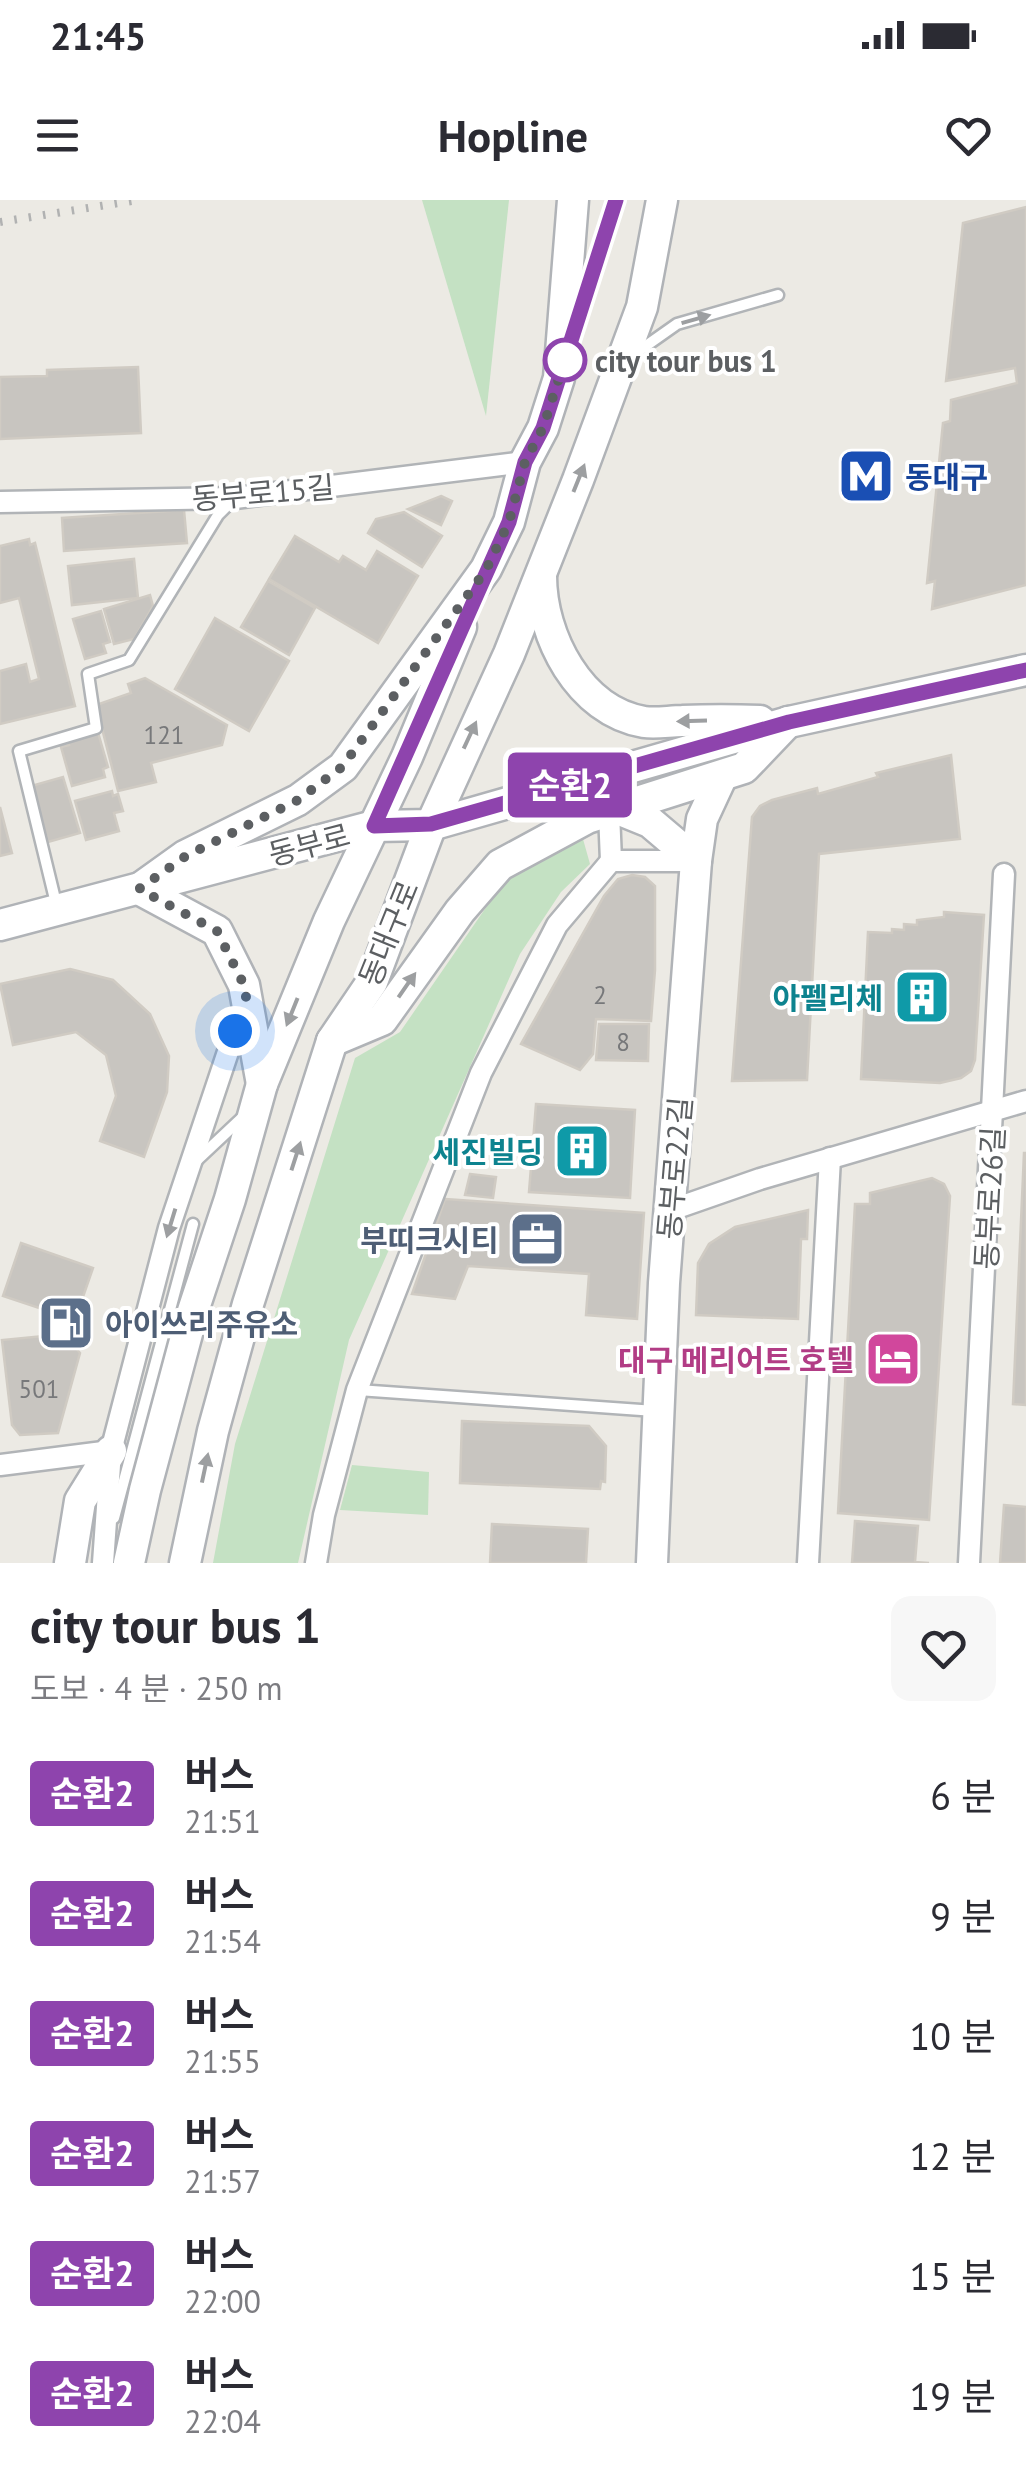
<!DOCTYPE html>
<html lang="ko">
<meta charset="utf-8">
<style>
body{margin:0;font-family:"PT Sans","Noto Sans KR",sans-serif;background:#f7f7f7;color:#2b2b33;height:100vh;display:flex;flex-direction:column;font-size:38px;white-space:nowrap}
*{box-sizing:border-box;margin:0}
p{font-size:32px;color:#7c7c81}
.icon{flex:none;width:55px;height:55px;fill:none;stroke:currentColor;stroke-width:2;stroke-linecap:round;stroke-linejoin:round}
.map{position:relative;height:1363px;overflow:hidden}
.details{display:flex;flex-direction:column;background:#fff;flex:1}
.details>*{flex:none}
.badge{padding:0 20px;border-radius:8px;font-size:35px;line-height:65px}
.you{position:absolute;width:50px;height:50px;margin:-25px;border:8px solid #fff;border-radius:50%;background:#1a73e8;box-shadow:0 0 0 15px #1a73e833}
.map>.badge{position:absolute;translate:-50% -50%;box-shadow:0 0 0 5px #fff}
.round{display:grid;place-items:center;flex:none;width:105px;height:105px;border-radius:20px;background:#f7f7f7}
.head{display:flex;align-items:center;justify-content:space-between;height:170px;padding:0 30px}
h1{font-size:48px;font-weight:700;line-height:75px}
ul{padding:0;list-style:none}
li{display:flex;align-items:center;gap:30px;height:120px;padding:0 30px}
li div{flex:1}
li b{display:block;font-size:38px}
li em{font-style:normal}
li .badge{min-width:110px;font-weight:700;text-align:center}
.status{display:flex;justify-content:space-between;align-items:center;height:70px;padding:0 50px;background:#fff;direction:ltr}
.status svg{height:28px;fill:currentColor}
header{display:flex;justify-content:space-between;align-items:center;height:130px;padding:0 30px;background:#fff;font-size:45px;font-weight:700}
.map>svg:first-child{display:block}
</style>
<div class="status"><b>21:45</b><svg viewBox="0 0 49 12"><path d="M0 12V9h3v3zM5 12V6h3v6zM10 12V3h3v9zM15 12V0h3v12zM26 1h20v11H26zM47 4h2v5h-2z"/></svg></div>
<header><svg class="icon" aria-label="menu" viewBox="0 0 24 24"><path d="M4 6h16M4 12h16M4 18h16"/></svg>Hopline<svg class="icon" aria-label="heart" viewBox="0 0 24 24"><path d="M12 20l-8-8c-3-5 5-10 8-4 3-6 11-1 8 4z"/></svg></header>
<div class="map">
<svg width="1026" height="1363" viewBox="0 0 1026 1363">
<rect width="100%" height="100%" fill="#eceae4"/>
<g fill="#c4e1c3">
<polygon points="422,0 509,0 486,216"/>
<polygon points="583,639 590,664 561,692 520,754 349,1140 298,1363 213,1363 235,1244 355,858 400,832 505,680"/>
<polygon points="352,1265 429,1272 428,1315 340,1310"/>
</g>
<g fill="#c8c5c0" stroke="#d0cbc3" stroke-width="2.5">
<polygon points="1026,7 1026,385 932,409 935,381 927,383 943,223 950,221 951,200 1017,183 1015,168 946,181 963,23"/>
<polygon points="138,167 141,233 0,239 0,177 47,176 47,170"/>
<polygon points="441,296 452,301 441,325 408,309"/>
<polygon points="184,310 187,343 64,351 62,318"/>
<polygon points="404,312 442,336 422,367 368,333 376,319"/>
<polygon points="295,336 339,362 343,356 366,370 377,351 418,376 378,443 269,379"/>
<polygon points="29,339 30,345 35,343 75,506 0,524 0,471 26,464 30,482 39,479 19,398 0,403 0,346"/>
<polygon points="134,359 138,398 72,405 68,366"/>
<polygon points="268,381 315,408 289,455 241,427"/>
<polygon points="150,395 153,406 134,439 114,444 104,409"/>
<polygon points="101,411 110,442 103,444 106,453 85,459 73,419"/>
<polygon points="215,418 289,461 249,531 175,489"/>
<polygon points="145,478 227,525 222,545 151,563 156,582 118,591 96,505 131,493 128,484"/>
<polygon points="97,529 108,567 103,569 105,577 72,586 61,547 69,545 67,537"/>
<polygon points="951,555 960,639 819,654 807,880 732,881 752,617 760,606 772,600 817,588 818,594 878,577 876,573"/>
<polygon points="63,577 80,633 48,642 31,586"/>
<polygon points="112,591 113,596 118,594 123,611 114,613 119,631 86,640 75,601"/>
<polygon points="0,607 12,653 0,656"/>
<polygon points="632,675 645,677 655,686 655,770 651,821 596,819 593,854 580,870 521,844 604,696 618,679"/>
<polygon points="944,712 984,715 975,860 971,871 961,878 940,883 861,879 868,732 892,733 892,729 904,730 904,724 917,725 917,720 944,717"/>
<polygon points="70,769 113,780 150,814 169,856 167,892 144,957 100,941 116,896 106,855 76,832 13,845 0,784"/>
<polygon points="599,824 649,824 648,861 596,860"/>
<polygon points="536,904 635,910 630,998 529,992"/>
<polygon points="1024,953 1026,953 1026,1205 1013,1204"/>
<polygon points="470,974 496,977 493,998 465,995"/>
<polygon points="932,978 944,984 950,996 929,1320 838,1313 855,1004 870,1004 870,993"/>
<polygon points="445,999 644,1013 637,1119 586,1115 589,1074 468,1066 455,1099 412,1094"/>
<polygon points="808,1010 807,1039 801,1039 798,1119 696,1115 698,1063 709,1044 735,1027"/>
<polygon points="21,1043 93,1068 75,1120 3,1096"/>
<polygon points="64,1134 80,1153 58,1233 20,1235 12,1225 2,1140"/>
<polygon points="462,1221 589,1226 606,1246 605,1282 601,1281 600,1289 460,1283"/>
<polygon points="1004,1305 1026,1307 1026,1363 1000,1363"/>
<polygon points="855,1321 918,1326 915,1362 929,1363 852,1363"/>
<polygon points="492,1324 588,1329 586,1363 490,1363"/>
</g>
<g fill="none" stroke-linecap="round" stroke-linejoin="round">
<g stroke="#b1b4b7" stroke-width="15">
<g id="lane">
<polyline points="575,128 616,0"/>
<polyline points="633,155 677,124 778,95"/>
<polyline points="54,695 19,551 96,528 88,474 129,460 218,315 235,298"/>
<polyline points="195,962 244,916"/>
<polyline points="358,1190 655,1211"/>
<polyline points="114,1318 193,1024"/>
</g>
</g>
<g stroke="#b1b4b7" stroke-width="25">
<g id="street">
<polyline points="0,302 235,298 525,262"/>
<polyline points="609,612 611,661"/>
<polyline points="671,1010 760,979 1026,901"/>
<polyline points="0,1265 111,1251"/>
<polyline points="103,1363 111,1251 169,1028 244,804"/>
<polyline points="316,1363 324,1315 357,1190 481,873 557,725 611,661 696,661"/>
<polyline points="808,1363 830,958"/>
<polyline points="969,1363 1004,674"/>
</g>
</g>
<g stroke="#b0b3b7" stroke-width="35">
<g id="secondary">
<path d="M541,376c0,60 38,135 103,146 12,2 26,-1 38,-1 26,-1 52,-1 78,0"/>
<polyline points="618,609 650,622 696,661"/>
<polyline points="0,725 374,626 431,625 789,522 1026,470"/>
<polyline points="332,841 382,820 460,711 500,665 587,618 744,568 788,522"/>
<polyline points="262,884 244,785 217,731 139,689 185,656 298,600 343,567 486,369 509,322 525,262 543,228 559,178 573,0"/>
<polyline points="70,1363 80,1301 111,1251"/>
<polyline points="129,1363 145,1290 193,1111 230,999 262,884 329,721 407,557 461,427"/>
<polyline points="185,1363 213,1231 248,1104 332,841 372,782 431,625 509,454 578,280 642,107 662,0"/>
<polyline points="652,1363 664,1083 696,661 702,619 721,578"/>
</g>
</g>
<use href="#lane" stroke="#fff" stroke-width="10"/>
<use href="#street" stroke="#fff" stroke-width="20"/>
<use href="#secondary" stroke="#fff" stroke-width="30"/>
<polyline stroke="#b1b2b2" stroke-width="8" stroke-dasharray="2.5 12" stroke-linecap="butt" points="0,22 138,0"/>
</g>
<defs><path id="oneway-solid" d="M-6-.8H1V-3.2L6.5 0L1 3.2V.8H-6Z" transform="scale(2.5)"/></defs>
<g fill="#9d9fa1">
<use href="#oneway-solid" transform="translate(696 119) rotate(-16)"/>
<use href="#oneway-solid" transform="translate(579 278) rotate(-68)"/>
<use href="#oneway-solid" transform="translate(692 521) rotate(178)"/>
<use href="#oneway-solid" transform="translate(470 535) rotate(-65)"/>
<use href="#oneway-solid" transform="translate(407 785) rotate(-55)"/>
<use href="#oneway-solid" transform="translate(292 812) rotate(112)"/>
<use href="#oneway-solid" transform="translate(296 956) rotate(-72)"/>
<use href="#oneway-solid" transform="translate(171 1023) rotate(107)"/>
<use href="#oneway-solid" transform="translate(205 1268) rotate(-78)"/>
</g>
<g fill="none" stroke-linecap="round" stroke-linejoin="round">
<g stroke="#fff" stroke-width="22">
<polyline id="line" points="616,0 543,228 525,262 509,322 374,626 431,624 789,522 1026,470"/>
</g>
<use href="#line" stroke="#8e44ad" stroke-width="15"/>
<polyline stroke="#5c5f62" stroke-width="10" stroke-dasharray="0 18" points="235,831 246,797 244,785 217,731 139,689 186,656 298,600 342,567 486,370 509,322 525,262 543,228 559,178 562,142 565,160"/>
</g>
<defs>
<g id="metro-square" transform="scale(2.875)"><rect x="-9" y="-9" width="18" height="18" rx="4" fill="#1a4fb4" stroke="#fff"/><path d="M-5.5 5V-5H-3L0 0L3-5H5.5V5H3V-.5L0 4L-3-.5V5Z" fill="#fff"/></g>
<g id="building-square" transform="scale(2.875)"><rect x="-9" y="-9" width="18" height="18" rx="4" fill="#0f9aa8" stroke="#fff"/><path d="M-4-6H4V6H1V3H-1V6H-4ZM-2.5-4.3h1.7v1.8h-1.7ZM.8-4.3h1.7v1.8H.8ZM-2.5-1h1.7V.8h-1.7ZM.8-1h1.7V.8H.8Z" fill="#fff"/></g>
<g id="office-square" transform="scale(2.875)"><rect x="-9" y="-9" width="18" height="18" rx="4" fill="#5c6f8a" stroke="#fff"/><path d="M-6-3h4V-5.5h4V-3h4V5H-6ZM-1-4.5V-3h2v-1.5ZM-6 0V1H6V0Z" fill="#fff"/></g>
<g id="fuel-square" transform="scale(2.875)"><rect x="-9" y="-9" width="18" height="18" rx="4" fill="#5c6f8a" stroke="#fff"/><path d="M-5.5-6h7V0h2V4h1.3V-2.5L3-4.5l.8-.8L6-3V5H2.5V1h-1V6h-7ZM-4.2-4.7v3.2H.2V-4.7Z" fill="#fff"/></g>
<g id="hotel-square" transform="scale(2.875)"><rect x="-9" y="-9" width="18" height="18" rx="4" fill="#d1479c" stroke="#fff"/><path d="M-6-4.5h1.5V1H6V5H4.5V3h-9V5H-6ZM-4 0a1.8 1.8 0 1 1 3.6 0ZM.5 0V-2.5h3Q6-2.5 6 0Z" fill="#fff"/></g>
</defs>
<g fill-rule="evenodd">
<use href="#metro-square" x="866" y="276"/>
<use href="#building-square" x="922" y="797"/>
<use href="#building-square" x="582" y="951"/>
<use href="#office-square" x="537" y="1039"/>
<use href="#fuel-square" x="66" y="1123"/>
<use href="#hotel-square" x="893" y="1159"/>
</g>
<circle fill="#fff" stroke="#8e44ad" stroke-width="5" cx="565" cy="160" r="20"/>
<g text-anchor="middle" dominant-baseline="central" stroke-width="8" stroke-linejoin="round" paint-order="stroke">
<g font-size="25" fill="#77787a">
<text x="164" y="535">121</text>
<text x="600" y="795">2</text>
<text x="623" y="842">8</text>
<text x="39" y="1189">501</text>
</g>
<g font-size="30" font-weight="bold" fill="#5c5f62" stroke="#fff" text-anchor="start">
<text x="595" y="160">city tour bus 1</text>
</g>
<g font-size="30" font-weight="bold" fill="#164399" stroke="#fff" text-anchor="start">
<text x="905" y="276">동대구</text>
</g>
<g font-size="30" fill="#5c5f62" stroke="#fff">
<text transform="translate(263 292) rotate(-5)">동부로15길</text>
<text transform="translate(309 644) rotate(-15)">동부로</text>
<text transform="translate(388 733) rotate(-68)">동대구로</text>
<text transform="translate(674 968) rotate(-85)">동부로22길</text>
<text transform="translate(989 998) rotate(-87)">동부로26길</text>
</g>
<g font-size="30" font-weight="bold" fill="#0d838f" stroke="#fff" text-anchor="end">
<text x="883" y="797">아펠리체</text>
<text x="543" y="951">세진빌딩</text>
</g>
<g font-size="30" font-weight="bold" fill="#4e5e75" stroke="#fff" text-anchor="end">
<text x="498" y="1039">부띠크시티</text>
<text x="105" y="1123" text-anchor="start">아이쓰리주유소</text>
</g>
<g font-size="30" font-weight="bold" fill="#b23c85" stroke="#fff" text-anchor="end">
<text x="854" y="1159">대구 메리어트 호텔</text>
</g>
</g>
</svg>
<div class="you" style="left:235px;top:831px"></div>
<b class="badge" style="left:570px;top:585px;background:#8e44ad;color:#fff">순환2</b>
</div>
<section class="details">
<div class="head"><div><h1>city tour bus 1</h1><p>도보 · 4 분 · 250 m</p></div><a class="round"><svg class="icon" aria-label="heart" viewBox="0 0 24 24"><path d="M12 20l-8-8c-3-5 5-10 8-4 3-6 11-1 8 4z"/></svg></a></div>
<ul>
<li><span class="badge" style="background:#8e44ad;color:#fff">순환2</span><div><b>버스</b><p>21:51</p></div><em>6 분</em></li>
<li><span class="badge" style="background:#8e44ad;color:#fff">순환2</span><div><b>버스</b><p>21:54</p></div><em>9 분</em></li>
<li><span class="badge" style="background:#8e44ad;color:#fff">순환2</span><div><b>버스</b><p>21:55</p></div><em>10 분</em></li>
<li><span class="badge" style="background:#8e44ad;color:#fff">순환2</span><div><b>버스</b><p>21:57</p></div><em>12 분</em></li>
<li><span class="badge" style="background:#8e44ad;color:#fff">순환2</span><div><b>버스</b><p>22:00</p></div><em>15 분</em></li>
<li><span class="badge" style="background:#8e44ad;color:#fff">순환2</span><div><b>버스</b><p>22:04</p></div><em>19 분</em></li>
</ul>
</section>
